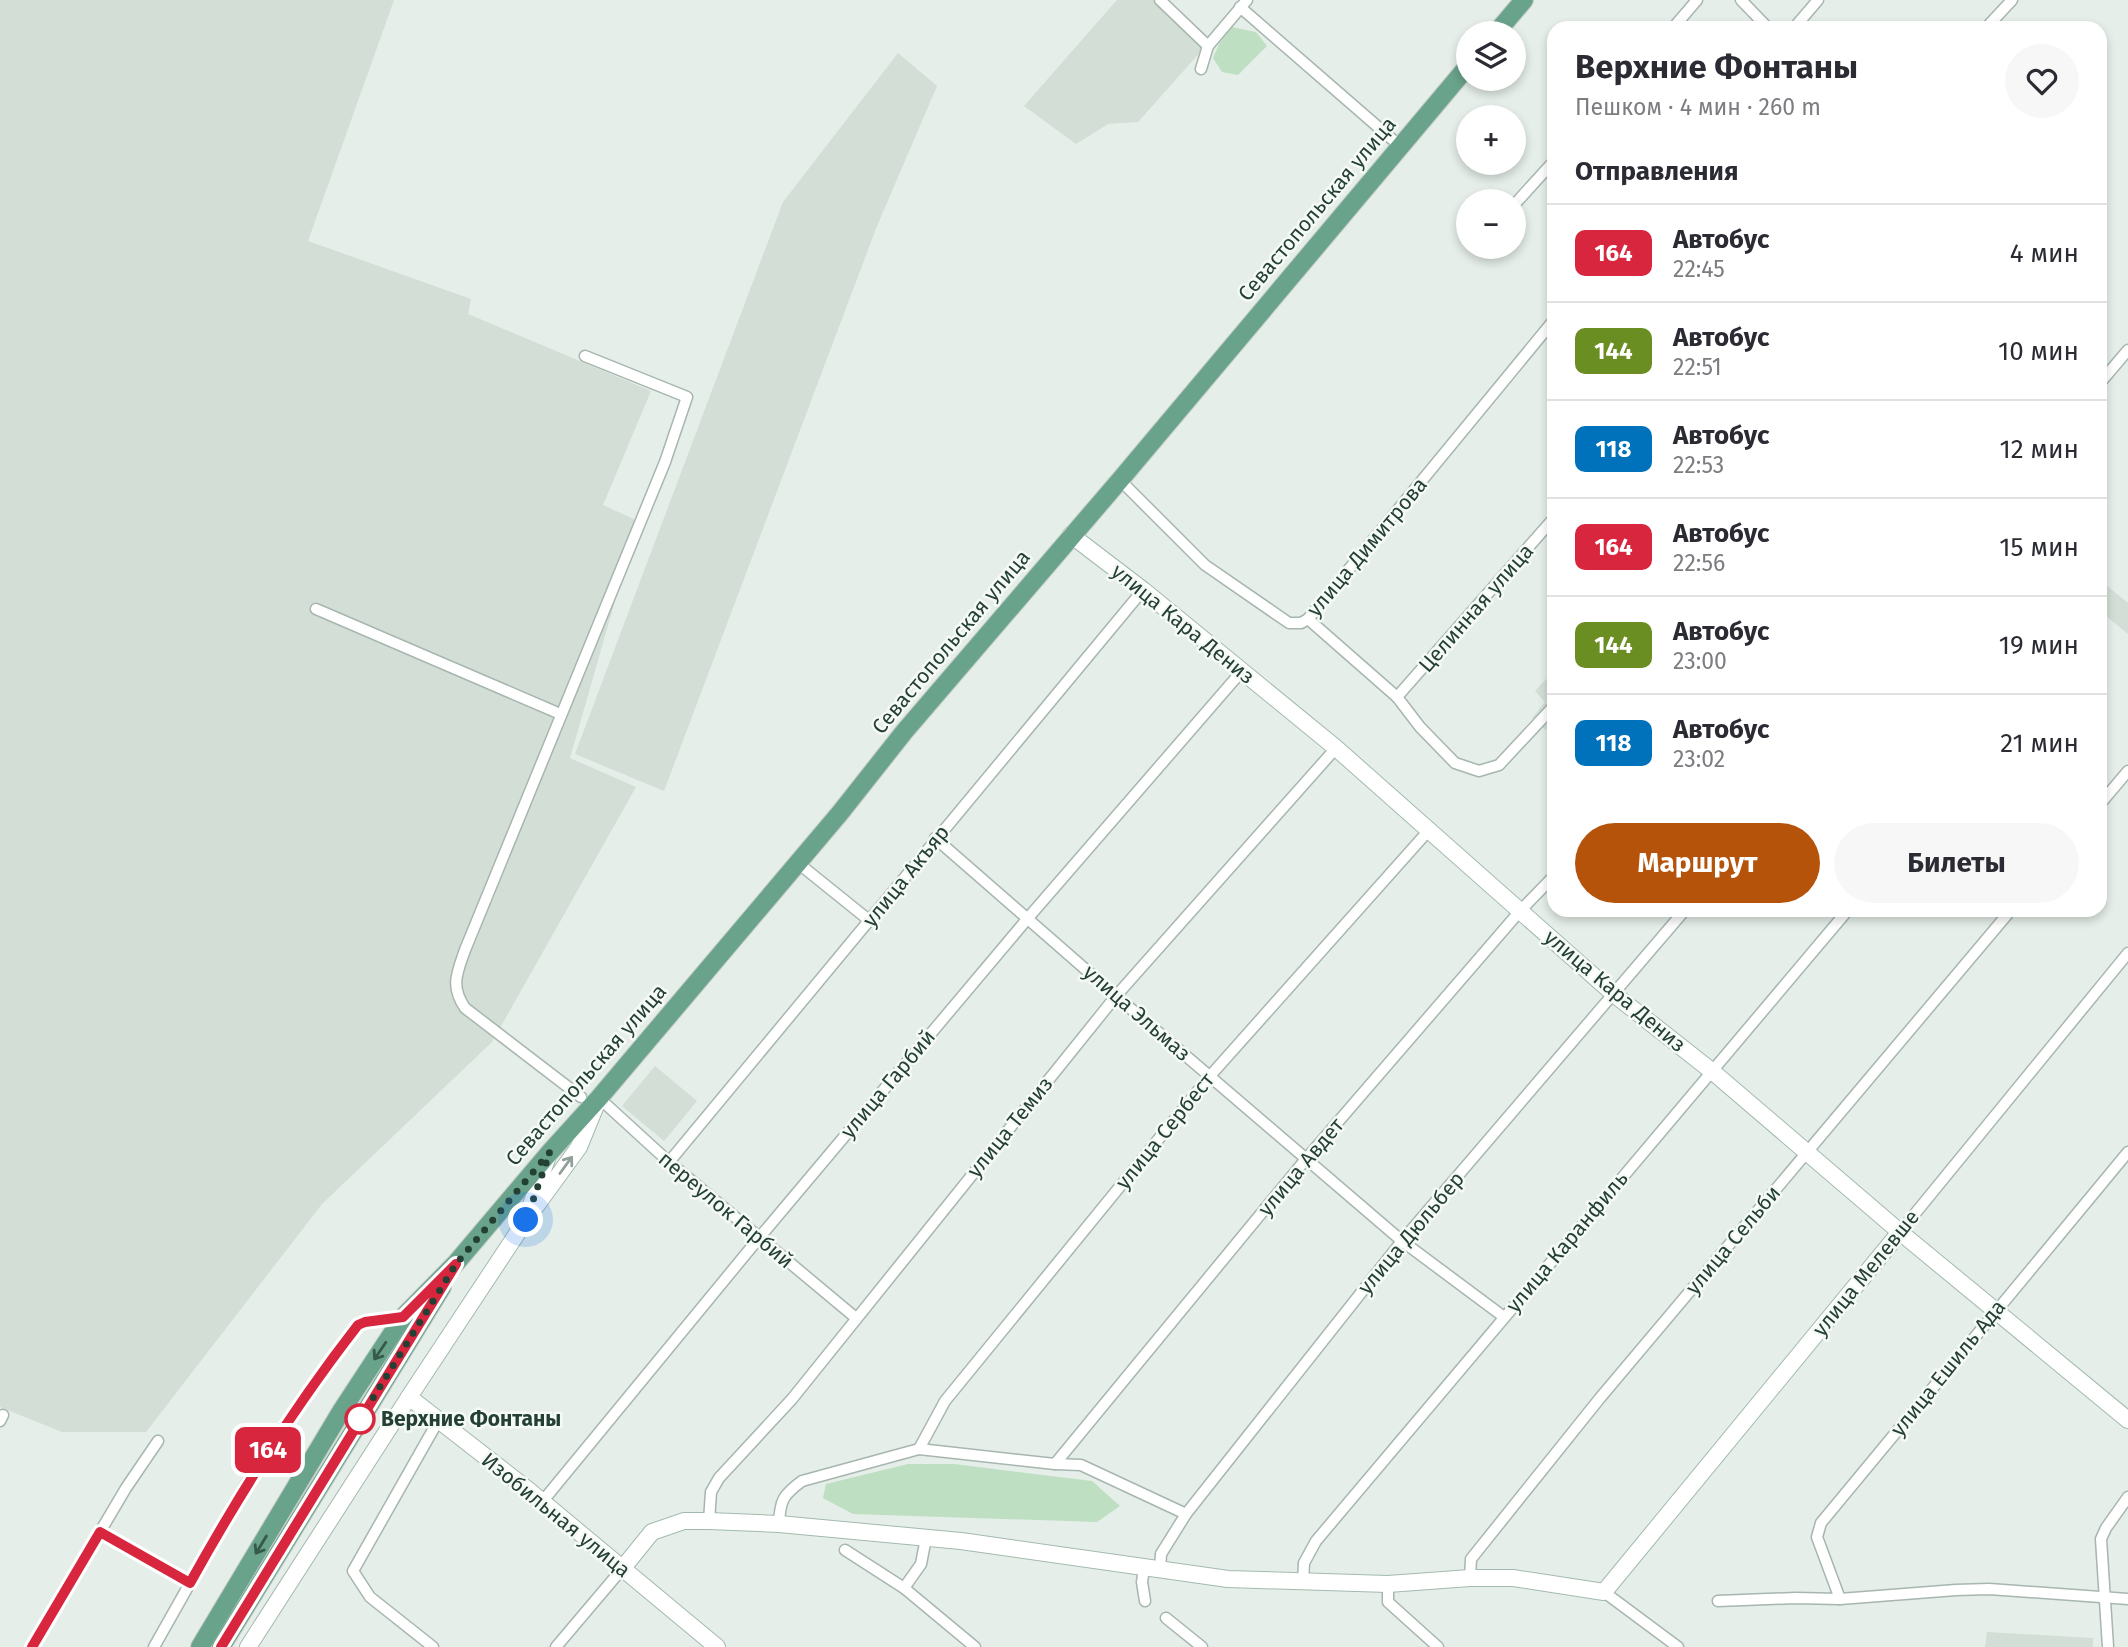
<!DOCTYPE html>
<html lang="ru">
<meta charset="utf-8">
<style>
body{margin:0;font-family:"Fira Sans",sans-serif;background:#f7f7f7;color:#2b2b33;height:100vh;display:flex;flex-direction:column;font-size:26px;white-space:nowrap}
*{box-sizing:border-box;margin:0}
p{font-size:23px;color:#7c7c81}
.icon{flex:none;width:38px;height:38px;fill:none;stroke:currentColor;stroke-width:2;stroke-linecap:round;stroke-linejoin:round}
.map{position:relative;flex:1;overflow:hidden}
.drawer{position:absolute;left:1547px;top:21px;width:560px;height:896px;display:flex;flex-direction:column;background:#fff;border-radius:21px;box-shadow:0 4px 10px #0003}
.drawer>*{flex:none}
.badge{padding:0 14px;border-radius:10px;font-size:24px;line-height:46px}
.controls{position:absolute;left:1456px;top:21px;display:grid;gap:14px}
.controls a{display:grid;place-items:center;width:70px;height:70px;border-radius:50%;background:#fff;box-shadow:0 4px 10px #0003;font-size:35px}
.you{position:absolute;width:35px;height:35px;margin:-18px;border:5px solid #fff;border-radius:50%;background:#1a73e8;box-shadow:0 0 0 10px #1a73e833}
.map>.badge{position:absolute;translate:-50% -50%;box-shadow:0 0 0 4px #fff}
h2{padding:0 28px;font-size:26px;line-height:63px}
.round{display:grid;place-items:center;flex:none;width:74px;height:74px;border-radius:37px;background:#f7f7f7}
.head{display:flex;align-items:center;justify-content:space-between;height:119px;padding:0 28px}
h1{font-size:33px;font-weight:700;line-height:52px}
.primary-button{display:flex;gap:14px;margin-top:auto;padding:14px 28px}
.primary-button a{flex:1;height:80px;border-radius:42px;background:#b45309;color:#fff;font-size:28px;font-weight:700;line-height:80px;text-align:center}
.primary-button a+a{background:#f7f7f7;color:#2b2b33}
ul{padding:0;list-style:none}
li{display:flex;align-items:center;gap:21px;height:98px;padding:0 28px;border-top:2px solid #e1e1e2}
li div{flex:1}
li b{display:block;font-size:26px}
li em{font-style:normal}
li .badge{min-width:77px;font-weight:700;text-align:center}
.map>svg:first-child{display:block}
</style>
<div class="map">
<svg width="2128" height="1647" viewBox="0 0 2128 1647">
<rect width="100%" height="100%" fill="#e5eee8"/>
<g fill="#d3ded7">
<polygon points="0,0 394,0 308,241 471,299 468,314 651,391 603,505 638,521 570,758 636,787 492,1042 322,1204 146,1432 62,1432 0,1407"/>
<polygon points="1117,0 1153,0 1203,49 1138,122 1108,124 1076,144 1024,106"/>
<polygon points="898,53 937,86 877,226 664,791 575,754 783,202"/>
<polygon points="2100,580 2128,603 2128,634 2100,611"/>
<polygon points="1554,671 1554,721 1546,730 1532,718 1545,702 1535,691"/>
<polygon points="655,1066 697,1101 664,1141 622,1106"/>
<polygon points="1987,1632 2093,1638 2093,1647 1985,1647"/>
</g>
<g fill="#bedfc1">
<polygon points="1232,27 1256,32 1267,46 1238,75 1222,72 1213,58 1219,44"/>
<polygon points="908,1464 954,1464 1092,1481 1120,1506 1097,1522 853,1514 823,1498 826,1484"/>
</g>
<g fill="none" stroke-linecap="round" stroke-linejoin="round">
<g stroke="#a7b6ae" stroke-width="13">
<g id="street">
<polyline points="1160,0 1208,46"/>
<polyline points="1741,0 1768,28"/>
<polyline points="1240,7 1400,146"/>
<polyline points="1673,28 1697,0"/>
<polyline points="1794,28 1818,0"/>
<polyline points="1986,28 2012,0"/>
<polyline points="1201,69 1208,46 1247,0"/>
<polyline points="1514,205 1554,161"/>
<polyline points="2100,383 2128,350"/>
<polyline points="1120,480 1205,565 1289,623 1301,623 1308,619 1554,320"/>
<polyline points="316,609 558,713"/>
<polyline points="1308,619 1397,697 1420,727 1455,763 1479,771 1499,765 1554,706"/>
<polyline points="1397,697 1554,518"/>
<polyline points="2100,804 2128,771"/>
<polyline points="935,838 1116,996 1402,1241 1504,1317"/>
<polyline points="798,863 870,921"/>
<path d="M581,1097l-116,-89c-15,-22 -8,-35 0,-58l200,-488 22,-65 -102,-41"/>
<polyline points="599,1098 669,1162 856,1318"/>
<polyline points="669,1162 1143,590"/>
<polyline points="1900,1232 2128,953"/>
<polyline points="0,1421 3,1415"/>
<polyline points="919,1449 945,1401 1210,1076 1430,829"/>
<polyline points="1055,1464 1306,1159 1520,911 1554,876"/>
<polyline points="542,1502 759,1238 1028,918 1241,672"/>
<polyline points="709,1521 711,1492 719,1478 792,1399 1116,996 1336,748"/>
<path d="M779,1524c1,-24 4,-29 23,-43l117,-32 136,15 26,1 105,49"/>
<polyline points="100,1532 190,1583"/>
<polyline points="845,1550 904,1588 975,1647"/>
<polyline points="1144,1568 1142,1582 1145,1601"/>
<polyline points="1160,1570 1161,1554 1186,1514 1402,1241 1685,910"/>
<polyline points="1470,1578 1471,1559 1600,1398 2011,910"/>
<polyline points="1303,1582 1304,1563 1316,1541 1848,910"/>
<polyline points="1388,1584 1388,1602 1438,1647"/>
<polyline points="904,1588 921,1564 926,1538"/>
<polyline points="1604,1592 1678,1647"/>
<polyline points="1840,1599 1817,1537 1821,1523 2128,1152"/>
<polyline points="1718,1601 1796,1598 1840,1599 1956,1590 1989,1589 2128,1599"/>
<polyline points="1166,1618 1202,1647"/>
<polyline points="32,1647 126,1488 158,1441"/>
<polyline points="154,1647 246,1484 305,1395 358,1325 365,1322 403,1317"/>
<polyline points="433,1647 370,1597 353,1571 438,1421"/>
<polyline points="556,1647 622,1569"/>
<polyline points="2108,1647 2101,1539 2106,1528 2128,1497"/>
</g>
</g>
<g stroke="#a3baae" stroke-width="18">
<g id="secondary">
<polyline points="1071,535 1143,590 1336,748 1615,995 1713,1072 1900,1232 2128,1420"/>
<polyline points="597,1103 579,1147 526,1220 409,1397 527,1489 717,1647"/>
<polyline points="531,1205 548,1156"/>
<polyline points="622,1569 652,1532 684,1521 709,1521 779,1524 961,1541 1228,1579 1388,1584 1470,1578 1513,1578 1604,1592 1900,1232"/>
<polyline points="248,1647 409,1397"/>
</g>
</g>
<g stroke="#c2cac6" stroke-width="20">
<g id="primary">
<polyline points="1496,33 1524,0"/>
<polyline points="200,1647 342,1410 403,1317 456,1263 550,1152 599,1098 840,813 904,732 1120,480 1468,66"/>
<polyline points="221,1647 442,1287"/>
</g>
</g>
<use href="#street" stroke="#fff" stroke-width="10"/>
<use href="#secondary" stroke="#fff" stroke-width="16"/>
<use href="#primary" stroke="#6aa38b" stroke-width="18"/>
</g>
<defs><path id="oneway-shaft" d="M-6 0H5M1.5-3L5.5 0L1.5 3" fill="none" stroke-width="1.6" stroke-linecap="round" stroke-linejoin="round" transform="scale(1.75)"/></defs>
<use stroke="#92a09a" href="#oneway-shaft" transform="translate(566 1165) rotate(-54)"/>
<g stroke="#36594a">
<use href="#oneway-shaft" transform="translate(380 1351) rotate(124)"/>
<use href="#oneway-shaft" transform="translate(261 1545) rotate(121)"/>
</g>
<g fill="none" stroke-linecap="round" stroke-linejoin="round">
<g stroke="#fff" stroke-width="16">
<path id="line" d="M32,1647l68,-115 90,51c50,-90 104,-176 168,-258l7,-3 38,-5 53,-53 -235,383"/>
</g>
<use href="#line" stroke="#d7263d" stroke-width="10"/>
<polyline stroke="#244034" stroke-width="7" stroke-dasharray="0 12.6" points="360,1419 456,1264 550,1152 526,1220"/>
</g>
<circle fill="#fff" stroke="#d7263d" stroke-width="3.5" cx="360" cy="1419" r="14"/>
<g text-anchor="middle" dominant-baseline="central" stroke-width="5" stroke-linejoin="round" paint-order="stroke">
<g font-size="21" fill="#244034" stroke="#f6faf7">
<text transform="translate(1317 209) rotate(-50)">Севастопольская улица</text>
<text transform="translate(1367 547) rotate(-50)">улица Димитрова</text>
<text transform="translate(1476 608) rotate(-49)">Целинная улица</text>
<text transform="translate(1183 624) rotate(39)">улица Кара Дениз</text>
<text transform="translate(951 642) rotate(-50)">Севастопольская улица</text>
<text transform="translate(906 876) rotate(-51)">улица Акъяр</text>
<text transform="translate(1615 991) rotate(40)">улица Кара Дениз</text>
<text transform="translate(1137 1013) rotate(41)">улица Эльмаз</text>
<text transform="translate(586 1075) rotate(-49)">Севастопольская улица</text>
<text transform="translate(888 1084) rotate(-50)">улица Гарбий</text>
<text transform="translate(1010 1127) rotate(-51)">улица Темиз</text>
<text transform="translate(1165 1131) rotate(-51)">улица Сербест</text>
<text transform="translate(1301 1167) rotate(-50)">улица Авдет</text>
<text transform="translate(726 1210) rotate(40)">переулок Гарбий</text>
<text transform="translate(1411 1233) rotate(-50)">улица Дюльбер</text>
<text transform="translate(1733 1240) rotate(-50)">улица Сельби</text>
<text transform="translate(1567 1242) rotate(-50)">улица Каранфиль</text>
<text transform="translate(1866 1273) rotate(-51)">улица Мелевше</text>
<text transform="translate(1948 1368) rotate(-51)">улица Ешиль Ада</text>
<text transform="translate(556 1515) rotate(39)">Изобильная улица</text>
</g>
<g font-size="21" font-weight="bold" fill="#244034" stroke="#f6faf7" text-anchor="start">
<text x="381" y="1419">Верхние Фонтаны</text>
</g>
</g>
</svg>
<div class="controls">
<a><svg class="icon" aria-label="layers" viewBox="0 0 24 24"><path d="M12 4l9 5-9 5-9-5zM3 14l9 5 9-5"/></svg></a>
<a>+</a>
<a>−</a>
</div>
<div class="you" style="left:526px;top:1220px"></div>
<b class="badge" style="left:268px;top:1450px;background:#d7263d;color:#fff">164</b>
<section class="drawer">
<div class="head"><div><h1>Верхние Фонтаны</h1><p>Пешком · 4 мин · 260 m</p></div><a class="round"><svg class="icon" aria-label="heart" viewBox="0 0 24 24"><path d="M12 20l-8-8c-3-5 5-10 8-4 3-6 11-1 8 4z"/></svg></a></div>
<h2>Отправления</h2>
<ul>
<li><span class="badge" style="background:#d7263d;color:#fff">164</span><div><b>Автобус</b><p>22:45</p></div><em>4 мин</em></li>
<li><span class="badge" style="background:#6b8e23;color:#fff">144</span><div><b>Автобус</b><p>22:51</p></div><em>10 мин</em></li>
<li><span class="badge" style="background:#0072bc;color:#fff">118</span><div><b>Автобус</b><p>22:53</p></div><em>12 мин</em></li>
<li><span class="badge" style="background:#d7263d;color:#fff">164</span><div><b>Автобус</b><p>22:56</p></div><em>15 мин</em></li>
<li><span class="badge" style="background:#6b8e23;color:#fff">144</span><div><b>Автобус</b><p>23:00</p></div><em>19 мин</em></li>
<li><span class="badge" style="background:#0072bc;color:#fff">118</span><div><b>Автобус</b><p>23:02</p></div><em>21 мин</em></li>
</ul>
<div class="primary-button"><a>Маршрут</a><a>Билеты</a></div>
</section>
</div>
